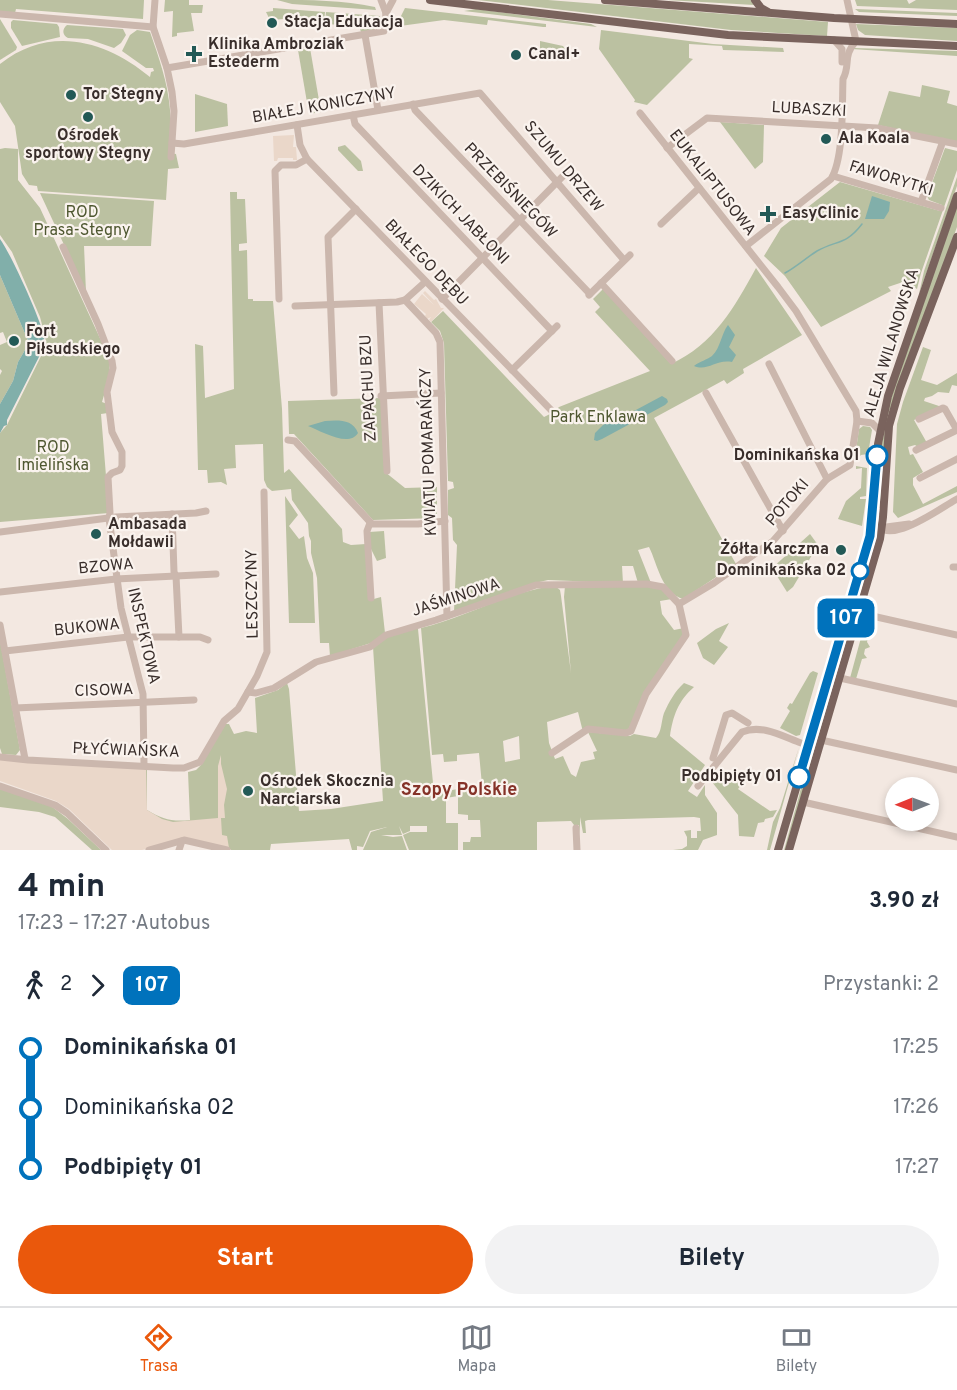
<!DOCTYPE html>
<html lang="pl">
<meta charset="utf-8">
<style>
body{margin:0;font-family:Overpass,sans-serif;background:#f2f2f3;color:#1f2937;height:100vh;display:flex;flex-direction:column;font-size:22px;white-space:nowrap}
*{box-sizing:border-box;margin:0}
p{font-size:20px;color:#747a83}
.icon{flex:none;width:33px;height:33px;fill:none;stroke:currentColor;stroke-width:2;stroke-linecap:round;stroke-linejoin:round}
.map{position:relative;height:850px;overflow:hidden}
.sheet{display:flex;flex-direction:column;background:#fff;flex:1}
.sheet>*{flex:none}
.badge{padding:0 12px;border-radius:9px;font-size:21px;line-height:39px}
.needle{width:39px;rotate:269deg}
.tools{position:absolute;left:885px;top:777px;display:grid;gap:12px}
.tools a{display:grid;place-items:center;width:54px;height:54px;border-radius:50%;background:#fff;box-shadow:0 3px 9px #0003;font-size:30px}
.map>.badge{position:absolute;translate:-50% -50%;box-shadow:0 0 0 3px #fff}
.legs{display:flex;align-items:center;gap:9px;height:66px;padding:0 18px;font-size:20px}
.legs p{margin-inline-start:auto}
.head{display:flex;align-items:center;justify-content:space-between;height:102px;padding:0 18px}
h1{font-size:33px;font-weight:700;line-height:45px}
.cta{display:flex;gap:12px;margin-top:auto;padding:12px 18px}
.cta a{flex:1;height:69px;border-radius:36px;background:#ea580c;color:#fff;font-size:24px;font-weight:700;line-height:69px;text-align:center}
.cta a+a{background:#f2f2f3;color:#1f2937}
ul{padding:0 18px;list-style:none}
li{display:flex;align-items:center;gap:21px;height:60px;font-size:22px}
li i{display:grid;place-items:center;width:9px;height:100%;margin:0 8px;background:currentColor}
li i::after{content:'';width:15px;height:15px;margin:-8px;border:4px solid;border-radius:50%;background:#fff}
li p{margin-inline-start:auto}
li:first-child i{background:linear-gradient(#0000 50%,currentColor 0)}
li:last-child i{background:linear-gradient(currentColor 50%,#0000 0)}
.menu{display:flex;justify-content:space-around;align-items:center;height:84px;border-top:2px solid #e0e1e3;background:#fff;font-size:16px;color:#747a83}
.menu a{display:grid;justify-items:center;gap:3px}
.menu .on{color:#ea580c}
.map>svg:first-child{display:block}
</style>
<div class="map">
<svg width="957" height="850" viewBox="0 0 957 850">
<rect width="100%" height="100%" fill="#f3e8e1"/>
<g fill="#bbc1a1" fill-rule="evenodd">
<polygon points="0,0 144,0 143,19 16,9 15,13 0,12"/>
<polygon points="165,0 189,0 189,5 203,5 202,13 191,13 194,31 177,33 177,36 172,37 173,11 164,12"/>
<path d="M277,0c33,0 66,0 98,7l1,3 -84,-6z"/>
<polygon points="478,0 548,0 828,22 827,36 731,30"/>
<polygon points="667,0 752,0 754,5"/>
<polygon points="855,0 907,0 909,4 916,0 957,0 957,10 857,6"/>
<polygon points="273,8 325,12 324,24 284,19 270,20 266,12 273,11"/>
<polygon points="405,8 546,24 546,27 543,27 488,20 487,25 444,20 400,26 397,24"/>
<polygon points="476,9 591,24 597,27 464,11"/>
<polygon points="855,9 957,13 957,16 859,12"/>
<polygon points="326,12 380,16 381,27 378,29 361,32 359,26 325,24"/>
<polygon points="0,19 17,47 16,50 0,60"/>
<polygon points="13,20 57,24 59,27 60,37 22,46 11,28 11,22"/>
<polygon points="856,24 957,28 957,41 865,35 858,30"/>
<path d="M67,25l56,4 3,6 -5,8 -7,5 -26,-9 -20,-1c-6,-3 -6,-9 -1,-13z"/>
<path d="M137,30l13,2c9,26 18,51 20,78 1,15 -1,29 -1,43l7,1 3,14 -11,1 -2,31 -128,-9 -1,-5 -8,-1 -7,-11 -7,-48 -15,-24v-38c50,-40 107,-23 150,13l1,-5 3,-1 -1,-3h-7l-24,-17 8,-16z"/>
<polygon points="601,30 713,44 783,48 784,52 723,50 722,46 689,44 689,58 693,59 647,105 634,102 635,100 599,49"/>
<polygon points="540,41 563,46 566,50 551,59 545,51 540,50"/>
<polygon points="310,48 321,112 309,114 298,50"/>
<polygon points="854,48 957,51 957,56 852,49"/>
<polygon points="922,85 950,91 947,103 957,106 957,142 878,125 889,91 920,97"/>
<polygon points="195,94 227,104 228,126 195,132"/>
<polygon points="720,122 764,125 763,162 755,169"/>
<polygon points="345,145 361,161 363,171 358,171 338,150 338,147"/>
<polygon points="5,148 18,149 18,180 40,208 110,360 109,378 102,402 107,404 108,413 101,414 109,513 0,522 0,433 7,425 46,346 45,336 40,317 12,252 0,235 0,149"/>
<polygon points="945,148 957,151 957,170 921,273 917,289 913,286 912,290 903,282 888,287 891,291 821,327 785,276 764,256 781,228 840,182 940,211 942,205 929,200 927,196"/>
<polygon points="957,177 957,186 919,294 924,271"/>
<polygon points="230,192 237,192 237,199 245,199 247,243 239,244 239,251 247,250 248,299 253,299 253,301 273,301 282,409 284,473 289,469 342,529 343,542 351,545 366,544 370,600 381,597 385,633 371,643 330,656 329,643 320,643 317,578 311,553 311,541 309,536 308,523 292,500 291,489 272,491 267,487 264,480 263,444 235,445 236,468 224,469 227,485 221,482 208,483 207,470 198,470 195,344 203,346 205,398 234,389"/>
<polygon points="40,193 154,201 151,246 84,246 86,292"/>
<polygon points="957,206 957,227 888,415 883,454 881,508 879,508 881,449 890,401"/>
<path d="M756,268l46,67 -59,34 1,4 -17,11 -3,-4 -70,38 82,146 -53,35c-22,-7 -25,-34 -34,-52l-11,3 13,33h-13l-5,-17h-11l1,17 -75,-3 -13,3 -81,28 3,-66 -4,-5 -1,-22 -4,-3v-25l6,-2 -1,-6 -5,-1 -4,-138 -4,-12 -9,-9 12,-11 101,106 10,-5 5,-5 91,-36 -55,-59 5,-5 -7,-8 10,-10 68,75c43,-20 63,-56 85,-96z"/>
<polygon points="0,275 29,343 18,362 13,381 0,404 0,375 2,371 0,369 0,345 7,342 3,332 0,333"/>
<polygon points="923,347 931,350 921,380 937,385 957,373 957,386 952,385 949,393 938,392 932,396 925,398 924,401 942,407 914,420 927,443 918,447 915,445 908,447 910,455 913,454 923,472 913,478 913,485 923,504 957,486 957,492 898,518 893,512 897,424 903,402"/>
<polygon points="381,398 385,472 405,488 437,487 437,518 373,520 294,434 289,434 288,401"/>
<polygon points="863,426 870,427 872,430 868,454 861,455 856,460 855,457 859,429"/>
<polygon points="856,466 867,468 866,496 860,497 860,499 866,499 862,526 838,519 846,501 861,488 862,468 856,469"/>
<polygon points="285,496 298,515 289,526 299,539 304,536 307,558 313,573 315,623 289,623"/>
<polygon points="384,531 386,558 377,561 369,545 369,532"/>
<polygon points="877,533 786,850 784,850 799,796 803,779 873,538"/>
<polygon points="810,534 818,545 793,587 787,592 772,568"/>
<path d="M555,586l5,4 1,6 10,77 -7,-76 1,-11 94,1 13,12 -12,2 2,13 12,16 10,-2 2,5 -24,35 -34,62 -45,2 -5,-20 -31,10 2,21 6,16 8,-3 8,18 5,3 5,-15 14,-3 -2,-7 4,-1 -9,-19 42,4 4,-2 22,4c6,-7 5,-16 8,-25 5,-11 11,-22 20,-30l10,4c-16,14 -21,29 -24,49l35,29 -17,26 9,6 8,-12v10l12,18v22l-14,5 -5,10h-25l9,-1 5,-3v-9l-3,-6 7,-1v8h6v-7h4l-1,-13 -6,-1 -106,3 -3,1 1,12h-3l-3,-16v17l-1,-9h-5l-3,-4 -34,1v28h-74v-8h7l1,-5h10l-1,-17h-12v-5l-10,-1v-18l-12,2v25h12v27h-49l-6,-15 7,-3h17v-6h-17v5l-7,3 -4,-8 3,9h-21l12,2 9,-1 5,14h-44l8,-18 16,-5 -17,4 -7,16 -6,-1v4h-5l-3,-11 -78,5 -1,6h-39l-2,-2 -47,-10 -63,-38 28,-33v43c15,9 25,12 43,10l-2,-48 8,-2 5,-5 24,-41h4l5,10 12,-3 11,2 -2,-35 23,-8 9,-7 2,6 10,122 32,-2 52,-8 -10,-154 12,-9 31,-11 2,2 16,164 48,-8 -3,-32 -22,2v6l-13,1 -1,-8 -11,1 -11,-127c43,-10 91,-38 134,-42zM519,736l1,23 -15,3 -2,-21z"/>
<polygon points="872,621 867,642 870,647 865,649 864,654 867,658 862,659 856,679 850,678 865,623"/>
<polygon points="729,623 719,641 728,647 714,665 703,658 697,643 716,629"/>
<polygon points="0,640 20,750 16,755 2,754 0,748"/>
<polygon points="813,671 818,673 800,735 796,736 780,728 790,711 787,708 790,703 792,704 810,673"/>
<polygon points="799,747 770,850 767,850 773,822 780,808"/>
<polygon points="720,773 735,783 741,775 746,779 738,789 770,811 777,810 773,817 765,819 764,822 758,823 754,837 739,836 738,815 712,782"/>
<polygon points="0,789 51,806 68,819 101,850 92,850 55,817 39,812 0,807"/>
</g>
<g fill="#ead7c9">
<polygon points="294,135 293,147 296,147 297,160 293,160 293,158 278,158 277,161 274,161 273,136"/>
<polygon points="425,291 434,300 436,299 441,308 444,308 431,322 429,320 431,317 427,319 425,316 426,314 414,304 422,294 434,305 423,293"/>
<polygon points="221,755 221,764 227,789 224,805 225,818 221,818 222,835 227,836 229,848 182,838 159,846 142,850 112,850 69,809 56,801 0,781 0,759 146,767 147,810 162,819 173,822 218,818 218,766"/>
</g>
<g fill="#81afaa">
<polygon points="872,196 890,202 889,211 884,219 865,219"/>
<path d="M0,239c11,15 40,79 44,97 1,5 0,10 -2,15l-35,69v5l-3,1 -4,7v-29l13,-23 5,-19 11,-19 -29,-68z"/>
<path d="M728,325l7,10 -6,12 7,8 -4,7c-17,-3 -24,10 -38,4 6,-5 13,-6 18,-10 9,-9 9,-22 16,-31z"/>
<polygon points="662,396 667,399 668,402 665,405 602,439 597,441 594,440 595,433 607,421 621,413 634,411"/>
<path d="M325,421c13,-1 28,-2 33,12 -9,15 -37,-2 -50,-7z"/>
</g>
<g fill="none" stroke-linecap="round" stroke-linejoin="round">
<path stroke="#81afaa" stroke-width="1.5" d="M785,273c11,-6 21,-15 32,-22 20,-11 29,-6 45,-27"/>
<g stroke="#cbb7ad" stroke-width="7">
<polyline points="155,0 153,27 167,68 172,92 174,111 171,157"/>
<polyline points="386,13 393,0"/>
<polyline points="0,14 153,27"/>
<polyline points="365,35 378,110"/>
<polyline points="834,40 842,49 842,62"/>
<polyline points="167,68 384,31 386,13 381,0"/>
<polyline points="413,104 415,110 590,294"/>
<polyline points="640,113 778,287 796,311 856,411 857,421"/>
<polyline points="353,115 355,124 552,331"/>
<polyline points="297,125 300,145 307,159 552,411"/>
<polyline points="172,143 184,144 480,93 624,260"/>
<polyline points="667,148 707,118 877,128 957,144"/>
<polyline points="833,176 941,208"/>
<polyline points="921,202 943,141"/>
<polyline points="661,224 699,188"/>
<path d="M746,246l85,-67c13,-21 11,-74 12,-100 8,-15 -1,-22 13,-38l-9,-41"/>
<polyline points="63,247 98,324 112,361 113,368 107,392 112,432 122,452 122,466 120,470 112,473 108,477 110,513 109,518 121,608 143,694 144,765"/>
<polyline points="601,283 672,361"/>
<polyline points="589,295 630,255"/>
<polyline points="279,299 275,171 281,165 296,165 307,159"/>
<polyline points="442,299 565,174"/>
<polyline points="405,300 436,333 440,342 447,616"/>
<polyline points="379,303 387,471"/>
<polyline points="295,306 397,302 405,300 425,282"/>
<polyline points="769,364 827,479"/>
<polyline points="512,370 557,326"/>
<polyline points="334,393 328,237 356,209"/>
<polyline points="706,393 783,531"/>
<polyline points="381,396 441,393"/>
<polyline points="919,419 943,408 945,409 957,430"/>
<polyline points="288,440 295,441 372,524 418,524 445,521"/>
<polyline points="916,450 957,430"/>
<polyline points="920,478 957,459"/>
<polyline points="172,514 174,572 176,576 179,637"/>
<path d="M873,518c10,34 67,-10 84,-19"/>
<polyline points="370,523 367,531 371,598"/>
<polyline points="879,528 909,524"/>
<polyline points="0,532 116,517 196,513 206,511"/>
<polyline points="953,567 957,567"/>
<polyline points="0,592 116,579 216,574"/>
<polyline points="679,604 714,583 773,541 827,479 850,465 857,421 872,423 881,432"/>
<polyline points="859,613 957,635"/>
<polyline points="0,625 25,759"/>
<polyline points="5,651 128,637 200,637 208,640"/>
<polyline points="840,678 957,704"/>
<polyline points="248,692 256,693 274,688 316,662 370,647 386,635 436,620 536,585 647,584 663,587 679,604 686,635 646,694 631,731 626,733 588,729 552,753"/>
<polyline points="15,708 194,700"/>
<polyline points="821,740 957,770"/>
<polyline points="0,757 28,760 173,768 184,768 200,762 224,721 238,709 257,676 267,652 264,492"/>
<polyline points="713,758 726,715 732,713 748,723"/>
<polyline points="0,786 55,805 67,813 106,850"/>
<path d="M698,786l44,-54c20,-8 40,4 59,11"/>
<polyline points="803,802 957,837"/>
<polyline points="576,828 577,850"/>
<polyline points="149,850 184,840 227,850"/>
<polyline points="179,850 182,841"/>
</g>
<g stroke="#7a635d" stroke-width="8">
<polyline points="430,0 728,35 957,46"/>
<polyline points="605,0 834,18 957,24"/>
<polyline points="755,0 761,8 768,12"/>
<polyline points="778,850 870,536 878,444 888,396 957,196"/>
<polyline points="789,850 880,539 883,517 889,426 900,388 957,237"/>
</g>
</g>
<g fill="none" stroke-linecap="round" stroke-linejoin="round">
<g stroke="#fff" stroke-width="14">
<polyline id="line-1" points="799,777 870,536 877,456"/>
</g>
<use href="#line-1" stroke="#0072bc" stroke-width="9"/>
</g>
<g fill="#225956" stroke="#faf3ee" stroke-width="2">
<circle cx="272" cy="23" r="6"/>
<path d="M191 45h6v6h6v6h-6v6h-6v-6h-6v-6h6z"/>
<circle cx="516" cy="55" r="6"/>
<circle cx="71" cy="95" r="6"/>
<circle cx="88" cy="117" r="6"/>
<circle cx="826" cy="139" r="6"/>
<path d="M765 205h6v6h6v6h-6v6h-6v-6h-6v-6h6z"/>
<circle cx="14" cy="341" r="6"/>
<circle cx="96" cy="534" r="6"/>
<circle cx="841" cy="550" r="6"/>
<circle cx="248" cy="791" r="6"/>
</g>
<g fill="#fff" stroke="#0072bc" stroke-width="3">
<circle cx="877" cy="456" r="10"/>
<circle cx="860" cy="571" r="8"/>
<circle cx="799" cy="777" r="10"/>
</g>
<g text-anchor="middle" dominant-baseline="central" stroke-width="4.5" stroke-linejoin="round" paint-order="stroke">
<g font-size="16" font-weight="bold" fill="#392e2b" stroke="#faf3ee" text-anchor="start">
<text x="284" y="23">Stacja Edukacja</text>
<text x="208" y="45">Klinika Ambroziak<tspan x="208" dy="18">Estederm</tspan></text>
<text x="528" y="55">Canal+</text>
<text x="83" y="95">Tor Stegny</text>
<text x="88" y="136" text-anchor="middle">Ośrodek<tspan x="88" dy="18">sportowy Stegny</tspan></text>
<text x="838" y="139">Ala Koala</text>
<text x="782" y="214">EasyClinic</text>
<text x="26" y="332">Fort<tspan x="26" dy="18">Piłsudskiego</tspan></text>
<text x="108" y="525">Ambasada<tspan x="108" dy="18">Mołdawii</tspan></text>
<text x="829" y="550" text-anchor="end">Żółta Karczma</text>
<text x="260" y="782">Ośrodek Skocznia<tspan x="260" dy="18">Narciarska</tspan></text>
</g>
<g font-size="16" fill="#392e2b" stroke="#faf3ee">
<text transform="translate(324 106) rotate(-10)">BIAŁEJ KONICZYNY</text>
<text transform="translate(809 110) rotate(3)">LUBASZKI</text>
<text transform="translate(563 167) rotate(50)">SZUMU DRZEW</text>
<text transform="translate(891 179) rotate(17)">FAWORYTKI</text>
<text transform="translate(712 183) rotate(52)">EUKALIPTUSOWA</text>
<text transform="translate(510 191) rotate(46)">PRZEBIŚNIEGÓW</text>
<text transform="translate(460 215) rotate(46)">DZIKICH JABŁONI</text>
<text transform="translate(426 263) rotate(46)">BIAŁEGO DĘBU</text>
<text transform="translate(892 343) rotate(-73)">ALEJA WILANOWSKA</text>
<text transform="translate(369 388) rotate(-93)">ZAPACHU BZU</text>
<text transform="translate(429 452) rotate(-92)">KWIATU POMARAŃCZY</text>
<text transform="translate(788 503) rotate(-49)">POTOKI</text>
<text transform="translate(106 567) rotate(-5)">BZOWA</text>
<text transform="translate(253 594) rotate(-91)">LESZCZYNY</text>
<text transform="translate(456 598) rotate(-18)">JAŚMINOWA</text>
<text transform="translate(87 628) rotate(-6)">BUKOWA</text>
<text transform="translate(143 636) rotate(77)">INSPEKTOWA</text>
<text transform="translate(104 691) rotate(-2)">CISOWA</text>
<text transform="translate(126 751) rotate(2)">PŁYĆWIAŃSKA</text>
</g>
<g font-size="16" fill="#4e5730" stroke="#faf3ee">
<text x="82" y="213">ROD<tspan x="82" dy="18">Prasa-Stegny</tspan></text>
<text x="598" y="418">Park Enklawa</text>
<text x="53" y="448">ROD<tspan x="53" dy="18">Imielińska</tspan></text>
</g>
<g font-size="16" font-weight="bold" fill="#392e2b" stroke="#faf3ee" text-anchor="end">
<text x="860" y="456">Dominikańska 01</text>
<text x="846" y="571">Dominikańska 02</text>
<text x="782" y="777">Podbipięty 01</text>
</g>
<g font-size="18" font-weight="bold" fill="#853228" stroke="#faf3ee">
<text x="459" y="790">Szopy Polskie</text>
</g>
</g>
</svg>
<div class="tools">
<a><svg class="needle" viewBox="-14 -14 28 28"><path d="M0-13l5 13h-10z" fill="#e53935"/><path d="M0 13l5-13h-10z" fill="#747a83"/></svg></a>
</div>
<b class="badge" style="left:846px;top:618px;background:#0072bc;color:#fff">107</b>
</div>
<section class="sheet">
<div class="head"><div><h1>4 min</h1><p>17:23 – 17:27 · Autobus</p></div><b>3.90 zł</b></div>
<div class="legs"><svg class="icon" aria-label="walk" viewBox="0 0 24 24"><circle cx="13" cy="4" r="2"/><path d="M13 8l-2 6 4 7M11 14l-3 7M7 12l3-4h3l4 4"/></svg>2<svg class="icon" aria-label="forward" viewBox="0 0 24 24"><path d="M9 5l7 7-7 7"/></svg><b class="badge" style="background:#0072bc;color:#fff">107</b><p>Przystanki: 2</p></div>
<ul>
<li><i style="color:#0072bc"></i><b>Dominikańska 01</b><p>17:25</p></li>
<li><i style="color:#0072bc"></i><span>Dominikańska 02</span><p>17:26</p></li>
<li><i style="color:#0072bc"></i><b>Podbipięty 01</b><p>17:27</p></li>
</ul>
<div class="cta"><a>Start</a><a>Bilety</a></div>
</section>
<nav class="menu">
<a class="on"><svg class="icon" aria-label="directions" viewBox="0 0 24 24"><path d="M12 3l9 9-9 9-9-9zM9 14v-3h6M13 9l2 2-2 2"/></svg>Trasa</a>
<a><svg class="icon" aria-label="map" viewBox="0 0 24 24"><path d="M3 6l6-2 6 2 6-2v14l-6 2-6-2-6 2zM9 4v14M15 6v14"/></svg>Mapa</a>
<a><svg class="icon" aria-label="tickets" viewBox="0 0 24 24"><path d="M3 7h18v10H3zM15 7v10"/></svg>Bilety</a>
</nav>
